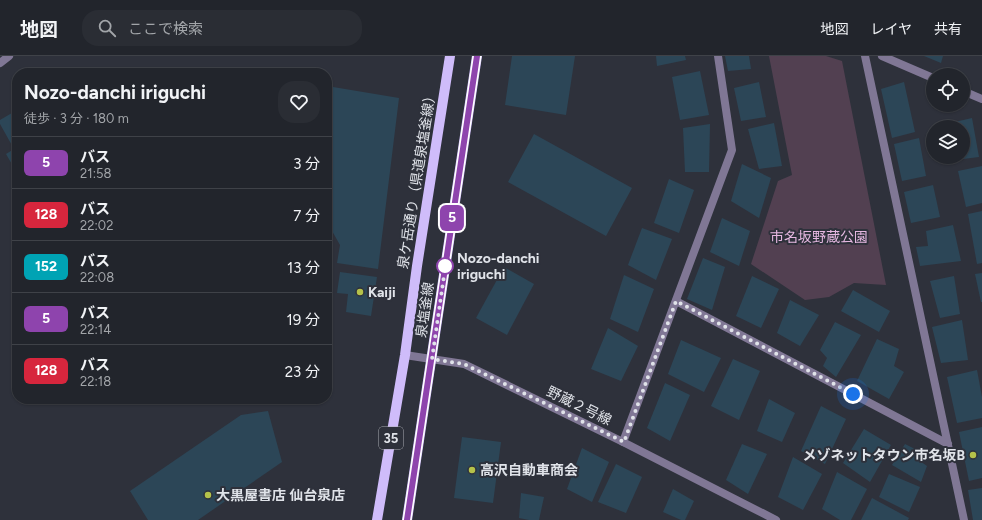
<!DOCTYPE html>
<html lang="ja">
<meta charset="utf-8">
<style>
body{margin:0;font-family:Figtree,"Noto Sans JP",sans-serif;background:#2a2d34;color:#f1f3f6;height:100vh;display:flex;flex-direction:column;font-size:15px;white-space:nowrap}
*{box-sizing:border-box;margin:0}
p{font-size:13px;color:#a2a5a9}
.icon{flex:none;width:22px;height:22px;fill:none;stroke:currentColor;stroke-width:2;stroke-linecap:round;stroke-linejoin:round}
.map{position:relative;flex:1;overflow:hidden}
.drawer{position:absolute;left:12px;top:12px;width:320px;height:336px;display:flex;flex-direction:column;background:#22252c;border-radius:16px;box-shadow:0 1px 3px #0004,0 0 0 1px #3f4248}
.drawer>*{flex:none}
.badge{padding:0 8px;border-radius:6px;font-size:14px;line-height:26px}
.tools{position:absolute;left:926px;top:12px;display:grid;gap:8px}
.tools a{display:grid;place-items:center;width:44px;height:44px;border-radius:50%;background:#22252c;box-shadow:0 1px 3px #0004,0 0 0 1px #3f4248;font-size:20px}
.you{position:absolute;width:20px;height:20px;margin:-10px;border:3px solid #fff;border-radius:50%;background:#1a73e8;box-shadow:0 0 0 6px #1a73e833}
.map>.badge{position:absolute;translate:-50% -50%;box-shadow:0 0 0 2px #fff}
.round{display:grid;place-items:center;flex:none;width:42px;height:42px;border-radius:16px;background:#2a2d34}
.headline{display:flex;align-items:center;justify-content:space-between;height:68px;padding:0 12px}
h1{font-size:19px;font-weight:700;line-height:30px}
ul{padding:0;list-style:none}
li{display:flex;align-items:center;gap:12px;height:52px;padding:0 12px;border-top:1px solid #3f4248}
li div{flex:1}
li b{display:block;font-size:15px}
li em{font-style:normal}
li .badge{min-width:44px;font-weight:700;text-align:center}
header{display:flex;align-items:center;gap:24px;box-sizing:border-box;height:56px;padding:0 20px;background:#22252c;border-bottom:1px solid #3f4248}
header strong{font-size:19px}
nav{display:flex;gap:22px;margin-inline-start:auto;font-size:14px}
.search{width:280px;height:36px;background:#2a2d34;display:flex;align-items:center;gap:10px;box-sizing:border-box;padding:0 14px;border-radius:16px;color:#a2a5a9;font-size:15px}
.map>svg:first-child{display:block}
</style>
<header>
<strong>地図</strong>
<div class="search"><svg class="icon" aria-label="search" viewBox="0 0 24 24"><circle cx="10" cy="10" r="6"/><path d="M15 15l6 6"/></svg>ここで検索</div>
<nav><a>地図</a><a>レイヤ</a><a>共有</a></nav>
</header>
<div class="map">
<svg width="982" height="464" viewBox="0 0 982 464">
<rect width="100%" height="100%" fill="#2e313b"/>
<polygon fill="#524051" points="769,0 826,0 842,5 886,229 854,227 829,241 805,244 751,208 778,125 792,119"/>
<g fill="#2c4657">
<polygon points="512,0 575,0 566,59 505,49"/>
<polygon points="656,0 685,0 686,4 657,10"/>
<polygon points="725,0 749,0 751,13 728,15"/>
<polygon points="924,0 943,0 941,7"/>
<polygon points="700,15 709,59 680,64 672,21"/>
<polygon points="759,26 766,61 741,65 734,32"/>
<polygon points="904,26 915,76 892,82 881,33"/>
<polygon points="327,30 399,42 378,213 337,207 340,189 327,166"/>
<polygon points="17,54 17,117 6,98 14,93 0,68 0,64"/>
<polygon points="972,62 979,101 955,104 954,101 963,101 963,71 947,71 946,68"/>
<polygon points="774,67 782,110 759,113 748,73"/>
<polygon points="710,68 709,116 685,116 683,72"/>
<polygon points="534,78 632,132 606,180 508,126"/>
<polygon points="919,82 926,120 902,125 894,88"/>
<polygon points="742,108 771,122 759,162 731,145"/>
<polygon points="982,110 982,147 966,151 958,115"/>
<polygon points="669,123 694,134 679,177 654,167"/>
<polygon points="933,129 940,161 911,167 904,136"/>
<polygon points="982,155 982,207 977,208 968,158"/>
<polygon points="722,162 750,175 739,210 710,196"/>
<polygon points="953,169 961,205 920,210 916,191 928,190 926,175"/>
<polygon points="642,172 672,183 656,224 628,209"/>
<polygon points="703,202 725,211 712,254 687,243"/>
<polygon points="504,211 534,228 507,279 476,262"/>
<polygon points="340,216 377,221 371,260 346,256 348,238 337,237"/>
<polygon points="982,217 982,246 981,246 975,218"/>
<polygon points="624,219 654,233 638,276 610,263"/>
<polygon points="752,220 779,233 761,272 736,260"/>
<polygon points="954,220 960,258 940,262 930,225"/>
<polygon points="853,234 890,255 879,276 841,255"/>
<polygon points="790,244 819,259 800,290 777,277"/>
<polygon points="962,264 968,304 941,307 932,271"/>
<polygon points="835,266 861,279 836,321 823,310 827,302 820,294"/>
<polygon points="608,272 638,290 621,325 591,313"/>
<polygon points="877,283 899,293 894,310 904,316 889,343 857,325"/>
<polygon points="681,284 721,302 704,336 668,318"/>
<polygon points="733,303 760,315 739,364 711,350"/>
<polygon points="977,314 982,341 982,362 957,367 947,321"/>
<polygon points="665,327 690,339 670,385 647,372"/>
<polygon points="769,343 795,357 782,386 757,375"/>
<polygon points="821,350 846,363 825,408 801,395"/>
<polygon points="268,355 282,406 198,464 148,464 130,435 241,359"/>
<polygon points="982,371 982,422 969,425 959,376"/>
<polygon points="864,373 891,389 870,426 843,407"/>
<polygon points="462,381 501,386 493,447 454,442"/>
<polygon points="742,388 767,398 748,438 726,424"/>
<polygon points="905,388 919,395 917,403 927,410 921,426 892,409"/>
<polygon points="582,392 609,406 592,446 567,433"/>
<polygon points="793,401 822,418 803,454 778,441"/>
<polygon points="616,408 642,421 626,457 598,446"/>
<polygon points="837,416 867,433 851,464 840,464 822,453"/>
<polygon points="889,418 920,431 909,456 879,441"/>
<polygon points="982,432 982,464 973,464 968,434"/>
<polygon points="673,433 694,445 685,464 681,464 663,456"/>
<polygon points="521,437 544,441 539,464 529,464 519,462"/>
<polygon points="872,442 909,462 908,464 861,464"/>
</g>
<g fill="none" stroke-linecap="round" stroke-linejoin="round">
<g stroke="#807795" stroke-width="8">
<polyline points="865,0 964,464"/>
<polyline points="882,0 933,22"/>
<polyline points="0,7 9,0"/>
<polyline points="963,35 982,43"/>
<polyline points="676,245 948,388"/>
<polyline points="405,299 464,308 623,386 776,464"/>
<polyline points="623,386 732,94 718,0"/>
</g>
<g stroke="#cfbcfa" stroke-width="10">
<polyline points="377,464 405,299 417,210 450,0"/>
<polyline points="407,464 477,0"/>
</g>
</g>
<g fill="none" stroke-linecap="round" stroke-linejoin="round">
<g stroke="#fff" stroke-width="9">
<polyline id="line" points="407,464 477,0"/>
</g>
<use href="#line" stroke="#8e44ad" stroke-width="6"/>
<polyline stroke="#e0e3e9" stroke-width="4" stroke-dasharray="0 7.2" points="445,210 446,206 432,303 464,308 624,386 676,245 853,338"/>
</g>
<circle fill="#fff" stroke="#8e44ad" stroke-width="2" cx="445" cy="210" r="8"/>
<g fill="#b5c24a" stroke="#2e313b" stroke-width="1.5">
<circle cx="360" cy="236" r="4"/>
<circle cx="973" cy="399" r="4"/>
<circle cx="472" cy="414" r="4"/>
<circle cx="208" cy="439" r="4"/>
</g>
<g text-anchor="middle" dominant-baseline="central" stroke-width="4" stroke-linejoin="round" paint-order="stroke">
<rect fill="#2e313b" stroke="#abaeb5" stroke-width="1" x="379" y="371" width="24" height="22" rx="3"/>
<g font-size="13" font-weight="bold" fill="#e0e3e9">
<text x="391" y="382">35</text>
</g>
<g font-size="14" fill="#e0e3e9" stroke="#2e313b">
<text transform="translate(417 123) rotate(-81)">泉ケ岳通り（県道泉塩釜線）</text>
<text transform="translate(425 254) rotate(-82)">泉塩釜線</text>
<text transform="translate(579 350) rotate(26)">野蔵２号線</text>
</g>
<g font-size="14" fill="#e5b8e1" stroke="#2e313b">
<text x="819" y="181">市名坂野蔵公園</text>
</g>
<g font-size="14" font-weight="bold" fill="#e0e3e9" stroke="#2e313b" text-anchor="start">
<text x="457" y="202">Nozo-danchi<tspan x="457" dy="16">iriguchi</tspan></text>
</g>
<g font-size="14" font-weight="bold" fill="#e0e3e9" stroke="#2e313b" text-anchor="start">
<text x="368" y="236">Kaiji</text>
<text x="965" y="399" text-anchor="end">メゾネットタウン市名坂B</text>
<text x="480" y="414">高沢自動車商会</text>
<text x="216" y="439">大黒屋書店 仙台泉店</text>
</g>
</g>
</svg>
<div class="tools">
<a><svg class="icon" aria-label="locate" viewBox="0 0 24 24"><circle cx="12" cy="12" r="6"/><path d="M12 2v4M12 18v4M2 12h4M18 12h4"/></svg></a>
<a><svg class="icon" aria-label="layers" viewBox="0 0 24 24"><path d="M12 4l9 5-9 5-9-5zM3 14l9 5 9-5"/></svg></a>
</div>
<div class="you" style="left:853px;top:338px"></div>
<b class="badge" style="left:452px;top:162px;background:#8e44ad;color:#fff">5</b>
<section class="drawer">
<div class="headline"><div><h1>Nozo-danchi iriguchi</h1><p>徒歩 · 3 分 · 180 m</p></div><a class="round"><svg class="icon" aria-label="heart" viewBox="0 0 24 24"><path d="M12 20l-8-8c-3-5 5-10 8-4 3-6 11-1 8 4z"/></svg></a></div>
<ul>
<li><span class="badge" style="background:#8e44ad;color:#fff">5</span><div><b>バス</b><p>21:58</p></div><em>3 分</em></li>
<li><span class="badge" style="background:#d7263d;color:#fff">128</span><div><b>バス</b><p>22:02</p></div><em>7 分</em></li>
<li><span class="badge" style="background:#00a3b4;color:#fff">152</span><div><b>バス</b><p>22:08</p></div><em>13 分</em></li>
<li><span class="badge" style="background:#8e44ad;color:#fff">5</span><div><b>バス</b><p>22:14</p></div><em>19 分</em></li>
<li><span class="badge" style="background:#d7263d;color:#fff">128</span><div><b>バス</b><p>22:18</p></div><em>23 分</em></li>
</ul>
</section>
</div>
